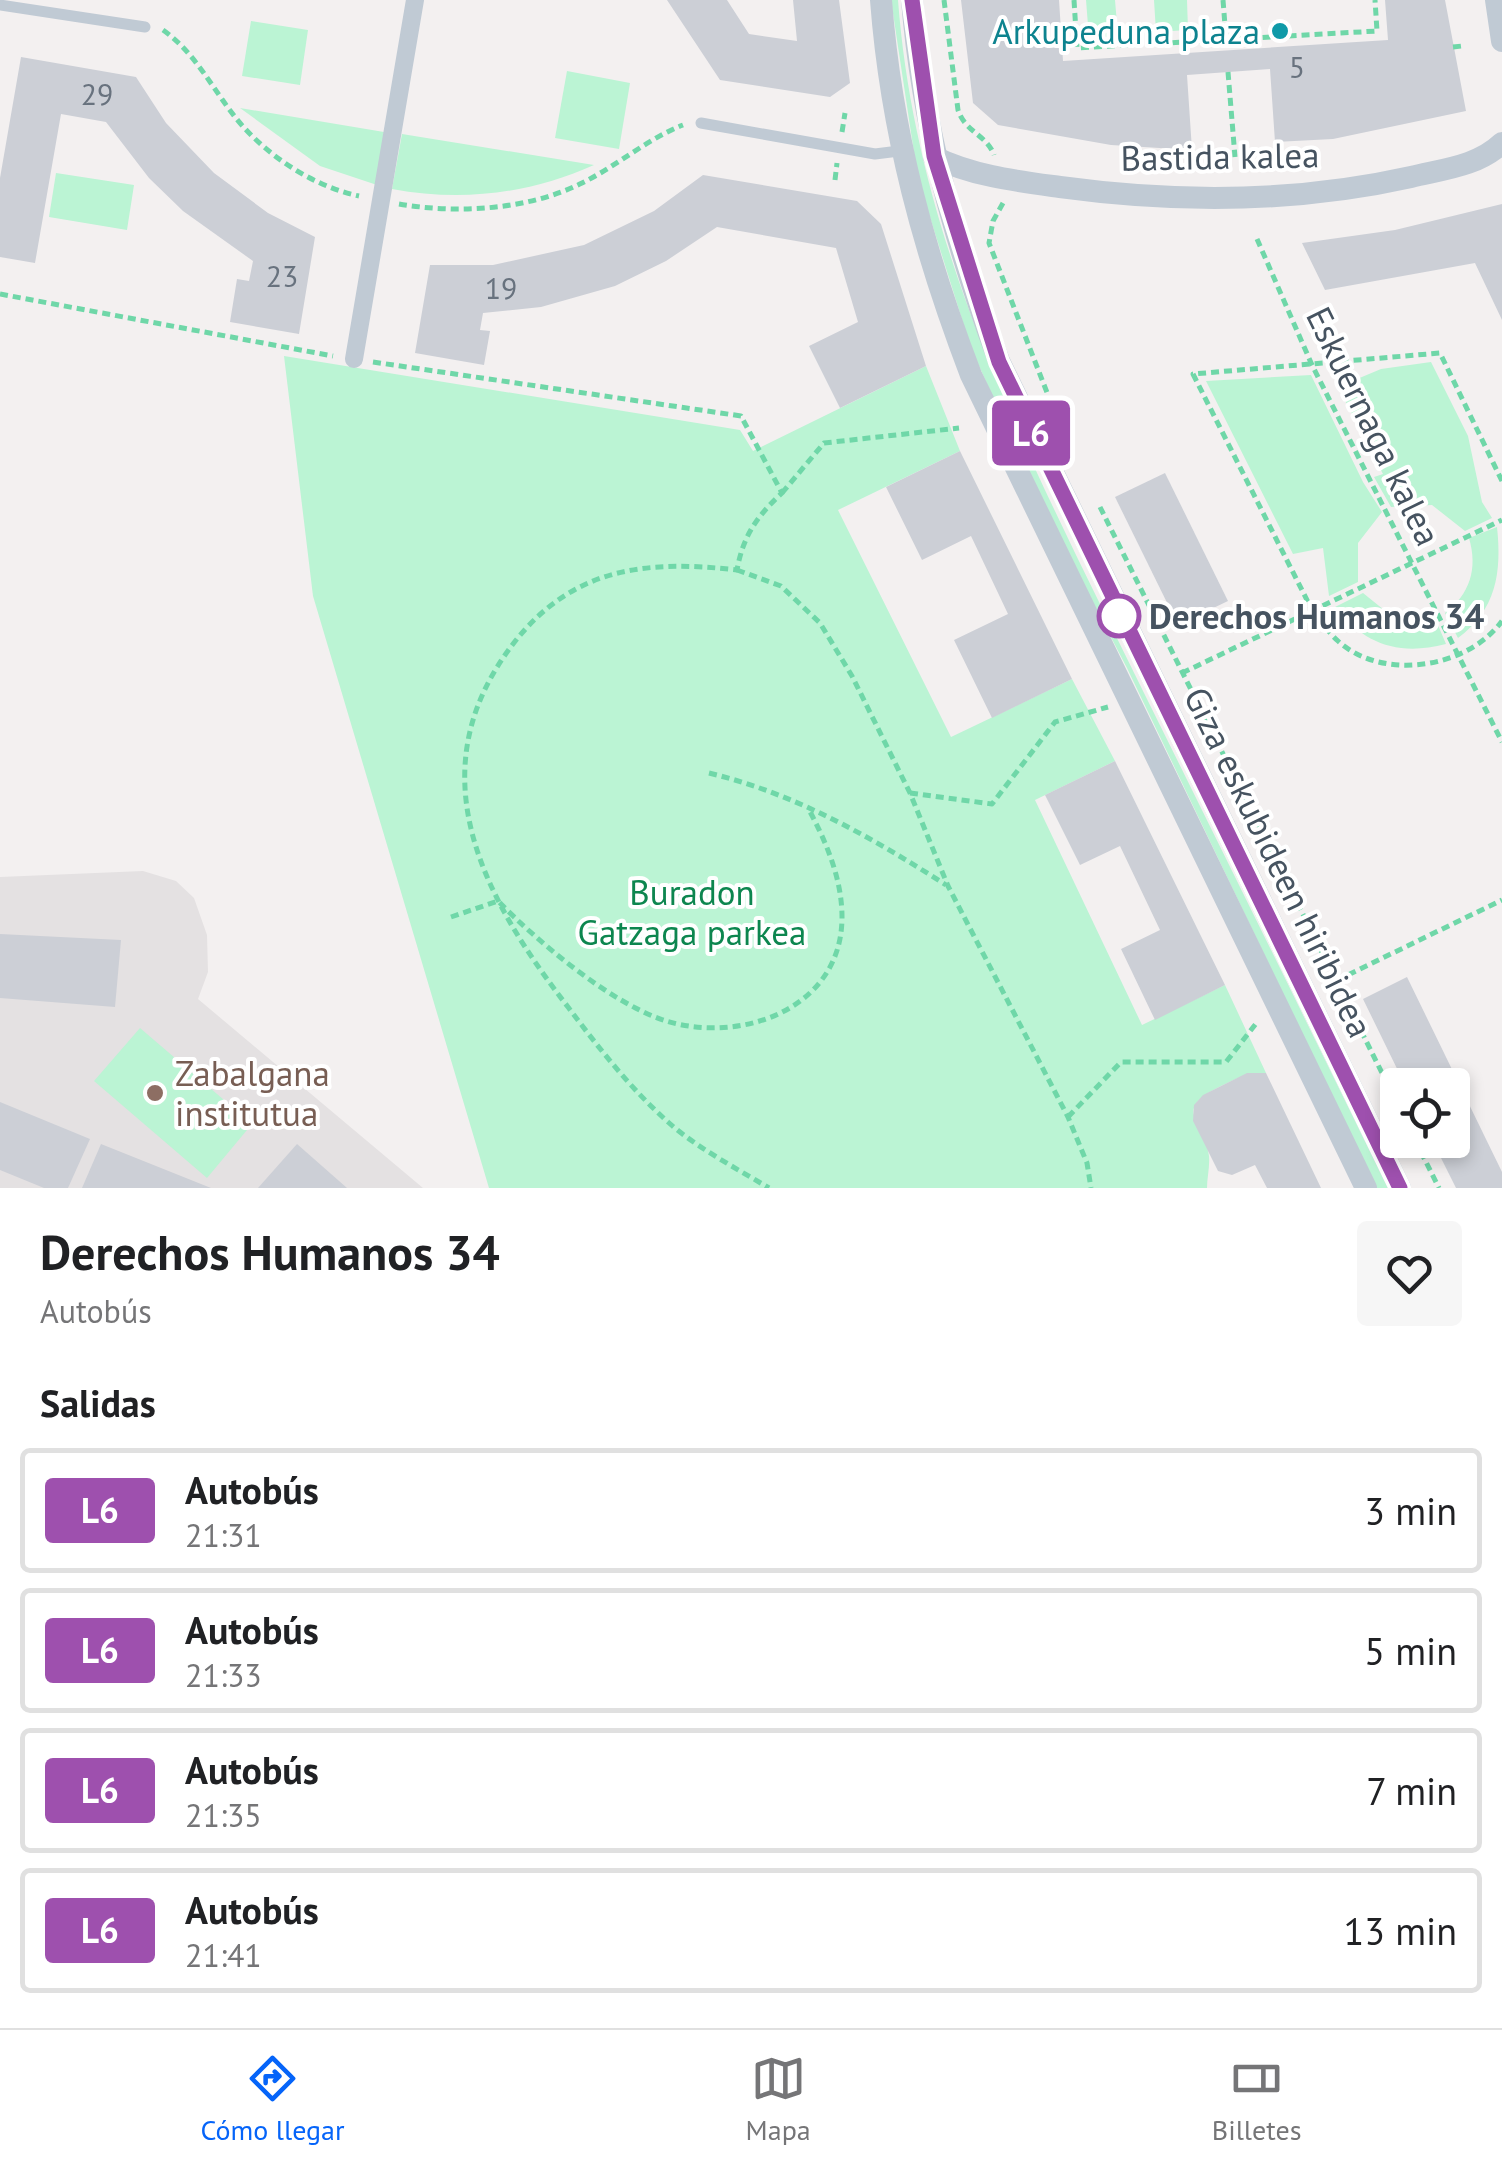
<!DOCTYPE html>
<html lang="es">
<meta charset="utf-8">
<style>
body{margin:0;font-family:"PT Sans",sans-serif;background:#f6f6f6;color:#202124;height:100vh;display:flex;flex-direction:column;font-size:38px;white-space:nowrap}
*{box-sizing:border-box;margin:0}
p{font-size:32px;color:#757577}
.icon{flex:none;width:55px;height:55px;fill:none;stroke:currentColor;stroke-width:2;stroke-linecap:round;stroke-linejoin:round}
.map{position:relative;height:1188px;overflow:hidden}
.details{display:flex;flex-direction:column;background:#fff;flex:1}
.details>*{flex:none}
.badge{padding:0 20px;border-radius:8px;font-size:35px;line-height:65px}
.buttons{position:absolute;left:1380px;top:1068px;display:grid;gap:20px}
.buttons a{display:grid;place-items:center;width:90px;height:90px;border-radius:10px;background:#fff;box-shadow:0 5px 15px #0003;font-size:50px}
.map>.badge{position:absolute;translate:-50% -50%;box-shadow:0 0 0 5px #fff}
h2{padding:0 40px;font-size:38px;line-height:90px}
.round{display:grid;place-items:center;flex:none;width:105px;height:105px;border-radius:10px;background:#f6f6f6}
.head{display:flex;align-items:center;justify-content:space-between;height:170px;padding:0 40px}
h1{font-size:48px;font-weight:600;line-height:75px}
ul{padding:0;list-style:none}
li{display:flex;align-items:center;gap:30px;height:125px;margin:0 20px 15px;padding:0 20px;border:5px solid #e0e0e0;border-radius:10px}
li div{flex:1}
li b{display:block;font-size:38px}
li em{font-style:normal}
li .badge{min-width:110px;font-weight:700;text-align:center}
.tab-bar{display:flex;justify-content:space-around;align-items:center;height:140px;border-top:2px solid #e0e0e0;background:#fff;font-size:28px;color:#757577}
.tab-bar a{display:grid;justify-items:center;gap:5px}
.tab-bar .active{color:#0564f9}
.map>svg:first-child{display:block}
</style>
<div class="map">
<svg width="1502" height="1188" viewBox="0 0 1502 1188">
<rect width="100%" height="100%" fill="#f3f0f0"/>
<polygon fill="#e4e1e2" points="143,871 176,881 194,898 207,935 208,972 198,999 423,1188 0,1188 0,877"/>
<g fill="#bbf4d4">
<path d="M891,0h7c19,251 137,471 246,693 82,165 163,330 244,495h-12l-249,-520 -92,-177 -64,-143 -53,-169z"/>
<polygon points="1086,0 1115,0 1118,36 1089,38"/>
<polygon points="1154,0 1187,0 1188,30 1156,32"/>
<polygon points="251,21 308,30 300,85 242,76"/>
<polygon points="567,71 630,83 619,149 555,138"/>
<polygon points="240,108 384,132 377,185 320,166"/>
<path d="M402,134l192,31c-65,29 -132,37 -202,24z"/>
<polygon points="56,173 134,185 127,230 49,217"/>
<path d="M284,356l456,74 13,21 173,-85 34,85 -122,59 113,227 121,-58 43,82 -80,39 107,225 83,-40 41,88c-18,-1 -29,5 -45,13 -51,25 -16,34 -12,70 1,10 -2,22 -2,32h-718l-176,-592z"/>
<polygon points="1431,362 1468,436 1482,502 1492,518 1465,531 1432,505 1391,507 1374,477 1383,474 1338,387 1381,369"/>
<polygon points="1311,375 1363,482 1382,512 1358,543 1358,582 1329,596 1323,548 1293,554 1206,381"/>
<path d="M1497,527c5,46 -1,83 -39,111l-13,-25c25,-19 33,-44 24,-75z"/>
<path d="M1363,593l31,25h41l11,26c-47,12 -81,1 -111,-37z"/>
<polygon points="140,1028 252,1124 207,1178 94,1081"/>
</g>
<g fill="#cccfd6">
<polygon points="667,0 727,0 749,34 797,41 793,0 839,0 850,83 830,97 720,80"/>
<polygon points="961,0 1059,0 1063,61 1388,40 1385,0 1445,0 1466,111 1333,139 1275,142 1270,69 1187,75 1192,150 1111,145 998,125 973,103"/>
<polygon points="21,57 136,77 166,123 214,173 268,213 315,237 299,334 230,322 237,279 249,281 253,261 183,211 149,178 106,122 61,114 35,263 0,257 0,178"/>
<polygon points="703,175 857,201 881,224 926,366 840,408 809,346 858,322 836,248 717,227 666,261 615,286 541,307 483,313 480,330 490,331 484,365 415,353 430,265 493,265 584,245 654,211"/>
<polygon points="1502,204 1502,320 1475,263 1325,290 1302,243 1395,230"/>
<polygon points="960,451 1072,679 992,718 954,640 1008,614 971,536 922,560 886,487"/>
<polygon points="1165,473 1228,601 1178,625 1115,497"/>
<polygon points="1115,761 1225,985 1155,1020 1121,949 1160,930 1120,846 1080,865 1045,795"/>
<polygon points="0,934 121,940 115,1007 0,998"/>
<polygon points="1407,977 1502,1172 1502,1188 1456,1188 1432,1140 1452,1140 1452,1085 1405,1085 1363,999"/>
<polygon points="1247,1073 1266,1073 1321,1188 1267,1188 1255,1165 1232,1175 1218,1171 1193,1121 1194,1105 1203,1095"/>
<polygon points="0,1102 90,1139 68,1188 44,1188 0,1170"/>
<polygon points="101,1144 211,1188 82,1188"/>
<polygon points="297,1144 347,1188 258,1188"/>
</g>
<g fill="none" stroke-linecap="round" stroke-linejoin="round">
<g stroke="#6fd7a8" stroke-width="5" stroke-dasharray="8 5" stroke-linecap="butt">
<path d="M944,0l14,110c7,22 29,25 36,45"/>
<polyline points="1074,0 1077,48 1377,31 1375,0"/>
<polyline points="1223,0 1227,51"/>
<path d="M163,30c30,21 47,54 69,83 29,39 79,73 127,83"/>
<polyline points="1453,47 1462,46"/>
<polyline points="1228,72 1235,157"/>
<polyline points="842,132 845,113"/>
<polyline points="835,180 837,163"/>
<polyline points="1003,203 993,221 989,243 1060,426"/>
<path d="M399,204c59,10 129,6 183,-21 35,-17 65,-44 101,-58"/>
<polyline points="1257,239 1312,365 1502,742"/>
<polyline points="0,294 333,356"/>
<path d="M373,362l368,54 41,77c-25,23 -39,43 -45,77 -89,-10 -164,-4 -224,74 -98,128 -30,253 55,363 30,40 62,81 100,115 29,26 68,46 101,66"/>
<path d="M1502,481l-62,-128 -247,21 119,236c8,10 16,22 26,31 45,41 130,27 164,-20"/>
<polyline points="782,493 824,443 959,428"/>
<polyline points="1100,507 1398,1105"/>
<polyline points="737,570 781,586 820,623 852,676 910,793 948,886 1068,1117 1087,1163 1091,1188"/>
<polyline points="1182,673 1502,520"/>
<path d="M709,773c87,21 162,64 237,112"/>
<polyline points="910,793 992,804 1055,722 1108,707"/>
<path d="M451,917l47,-16c40,41 112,102 168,120 75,23 176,-12 176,-104 0,-38 -16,-76 -34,-109"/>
<polyline points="1325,986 1502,900"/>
<polyline points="1068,1117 1121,1062 1226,1062 1258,1021"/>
<polyline points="1415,1140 1439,1188"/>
</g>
<g stroke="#c0cad4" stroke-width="11">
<polyline points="0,5 145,27"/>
<polyline points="701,123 875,154 899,151"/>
</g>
<polyline stroke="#c0cad4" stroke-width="18" points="354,359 415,0"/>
<g stroke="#c0cad4" stroke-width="22">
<path d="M881,0c10,132 43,252 90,375l395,813"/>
<path d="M912,0c10,126 43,243 87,361l401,827"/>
<polyline points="1496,0 1502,41"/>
<path d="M934,157c39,19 82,24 126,30 117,16 235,16 351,-10 33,-8 67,-11 91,-34"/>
</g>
</g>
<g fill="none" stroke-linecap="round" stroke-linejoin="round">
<g stroke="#fff" stroke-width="22">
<polyline id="line" points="912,0 934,156 999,362 1400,1188"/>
</g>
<use href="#line" stroke="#9e50ae" stroke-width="15"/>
</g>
<circle fill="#0f9aa8" stroke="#fff" stroke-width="4" cx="1280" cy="31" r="10"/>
<circle fill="#fff" stroke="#9e50ae" stroke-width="5" cx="1119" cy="616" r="20"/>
<circle fill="#8d6e63" stroke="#fff" stroke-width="4" cx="155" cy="1093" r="10"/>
<g text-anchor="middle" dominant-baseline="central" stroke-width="8" stroke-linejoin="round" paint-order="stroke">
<g font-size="30" fill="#68727e">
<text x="1297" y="66">5</text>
<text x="97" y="93">29</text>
<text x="282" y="275">23</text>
<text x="501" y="287">19</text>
</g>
<g font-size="35" fill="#0d838f" stroke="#fff" text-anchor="end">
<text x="1260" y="31">Arkupeduna plaza</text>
</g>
<g font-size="35" fill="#465360" stroke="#fff">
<text transform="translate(1220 156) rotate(-1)">Bastida kalea</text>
<text transform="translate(1374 426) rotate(64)">Eskuernaga kalea</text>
<text transform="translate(1279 862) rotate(64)">Giza eskubideen hiribidea</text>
</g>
<g font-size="35" font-weight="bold" fill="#465360" stroke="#fff" text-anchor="start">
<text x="1149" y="616">Derechos Humanos 34</text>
</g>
<g font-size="35" fill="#0d864f" stroke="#fff">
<text x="692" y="892">Buradon<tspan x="692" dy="40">Gatzaga parkea</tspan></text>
</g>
<g font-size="35" fill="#785e54" stroke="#fff" text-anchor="start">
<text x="175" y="1073">Zabalgana<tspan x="175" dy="40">institutua</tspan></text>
</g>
</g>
</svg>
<div class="buttons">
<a><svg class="icon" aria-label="locate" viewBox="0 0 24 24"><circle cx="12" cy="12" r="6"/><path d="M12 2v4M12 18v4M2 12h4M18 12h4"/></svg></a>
</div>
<b class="badge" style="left:1031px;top:433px;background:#9e50ae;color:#fff">L6</b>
</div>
<section class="details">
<div class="head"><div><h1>Derechos Humanos 34</h1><p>Autobús</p></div><a class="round"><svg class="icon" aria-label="heart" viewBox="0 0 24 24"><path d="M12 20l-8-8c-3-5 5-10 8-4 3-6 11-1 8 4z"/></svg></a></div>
<h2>Salidas</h2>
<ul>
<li><span class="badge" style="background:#9e50ae;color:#fff">L6</span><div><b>Autobús</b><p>21:31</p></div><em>3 min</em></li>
<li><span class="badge" style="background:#9e50ae;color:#fff">L6</span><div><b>Autobús</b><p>21:33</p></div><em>5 min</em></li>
<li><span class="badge" style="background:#9e50ae;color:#fff">L6</span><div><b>Autobús</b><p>21:35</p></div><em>7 min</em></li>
<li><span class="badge" style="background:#9e50ae;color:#fff">L6</span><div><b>Autobús</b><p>21:41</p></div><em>13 min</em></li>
</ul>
</section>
<nav class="tab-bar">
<a class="active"><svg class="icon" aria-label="directions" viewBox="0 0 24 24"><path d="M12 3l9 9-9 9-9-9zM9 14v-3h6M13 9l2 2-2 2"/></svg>Cómo llegar</a>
<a><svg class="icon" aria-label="map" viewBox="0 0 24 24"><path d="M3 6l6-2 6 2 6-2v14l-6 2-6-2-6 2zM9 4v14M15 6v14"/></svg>Mapa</a>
<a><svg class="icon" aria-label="tickets" viewBox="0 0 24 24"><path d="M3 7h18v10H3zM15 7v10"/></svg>Billetes</a>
</nav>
